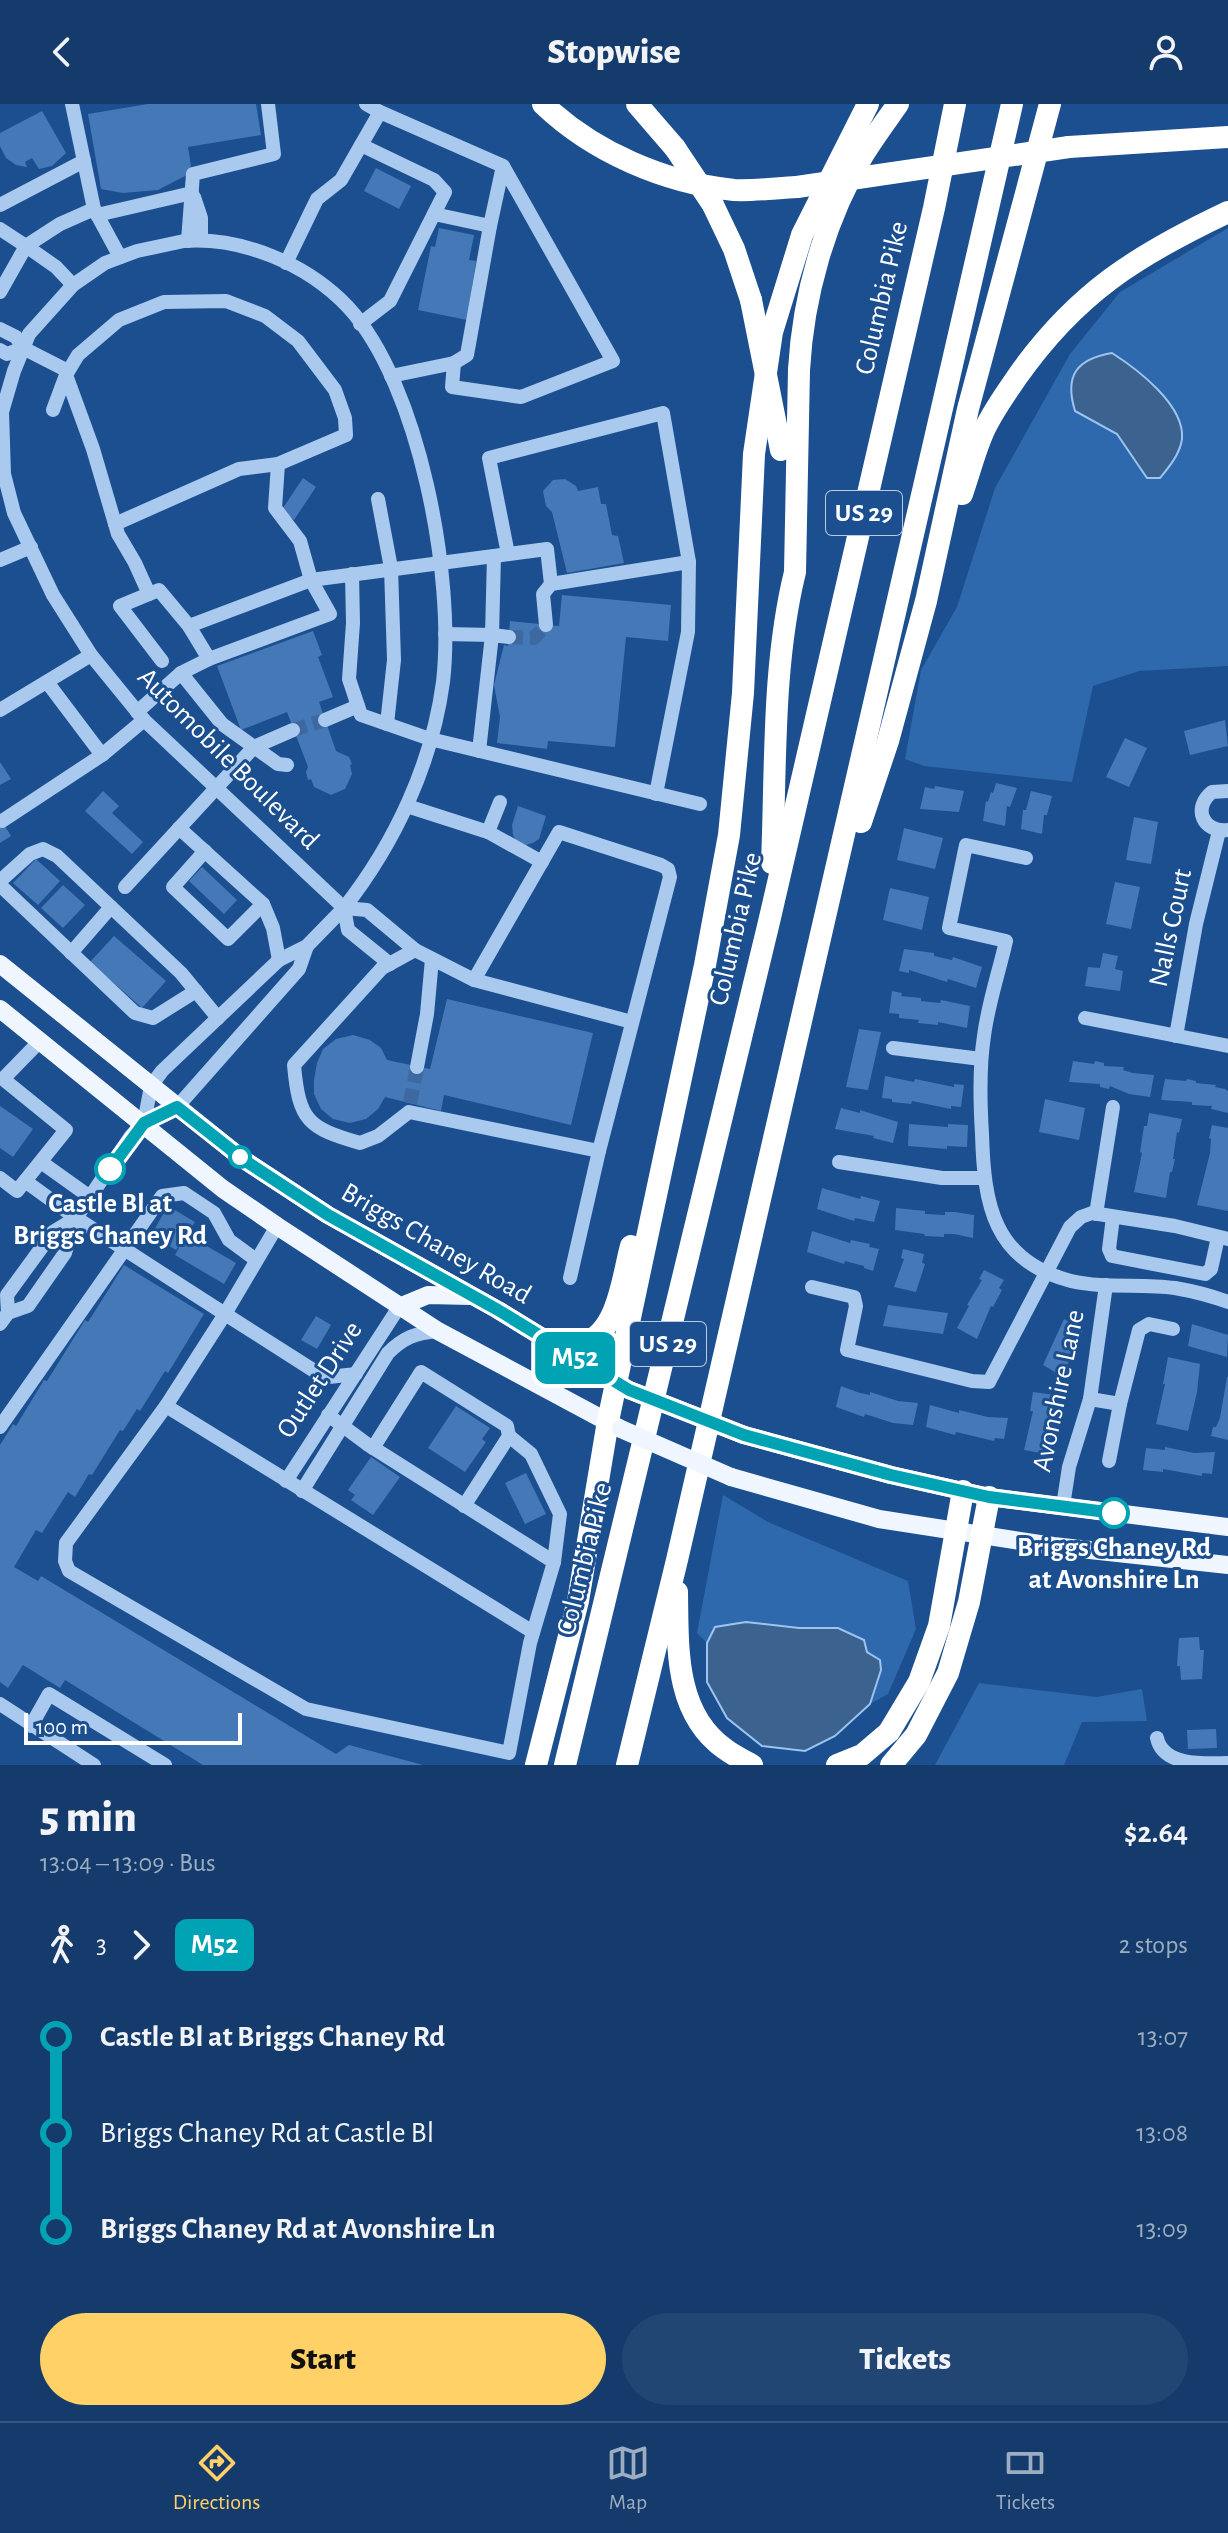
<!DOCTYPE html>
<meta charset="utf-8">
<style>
body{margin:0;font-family:"Alegreya Sans",sans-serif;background:#214673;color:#f1f3f6;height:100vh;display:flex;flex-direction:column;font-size:30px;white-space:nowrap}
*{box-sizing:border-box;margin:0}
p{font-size:26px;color:#9dadc1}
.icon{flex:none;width:44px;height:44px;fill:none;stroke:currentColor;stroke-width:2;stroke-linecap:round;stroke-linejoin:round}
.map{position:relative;height:1661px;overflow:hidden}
.details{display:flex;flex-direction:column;background:#143b6b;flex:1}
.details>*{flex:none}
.badge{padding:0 16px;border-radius:12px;font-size:28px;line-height:52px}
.scale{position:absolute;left:24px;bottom:20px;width:218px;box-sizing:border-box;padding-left:8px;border:4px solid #fff;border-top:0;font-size:22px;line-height:28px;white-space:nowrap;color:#fff;-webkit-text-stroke:6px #1b4f8f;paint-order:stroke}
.map>.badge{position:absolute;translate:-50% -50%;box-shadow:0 0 0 4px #fff}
.legs{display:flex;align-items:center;gap:12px;height:88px;padding:0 40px;font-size:26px}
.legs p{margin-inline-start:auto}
.overview{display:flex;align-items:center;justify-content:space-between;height:136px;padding:0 40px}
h1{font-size:44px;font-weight:800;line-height:60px}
.button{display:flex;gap:16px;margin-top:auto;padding:16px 40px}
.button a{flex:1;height:92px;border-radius:48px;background:#ffd166;color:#111;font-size:32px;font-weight:800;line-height:92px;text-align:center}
.button a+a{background:#214673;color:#f1f3f6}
ul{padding:0 40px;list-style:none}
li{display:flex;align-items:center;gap:28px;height:96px;font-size:30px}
li i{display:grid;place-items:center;width:12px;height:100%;margin:0 10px;background:currentColor}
li i::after{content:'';width:20px;height:20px;margin:-10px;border:6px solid;border-radius:50%;background:#143b6b}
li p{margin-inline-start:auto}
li:first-child i{background:linear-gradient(#0000 50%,currentColor 0)}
li:last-child i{background:linear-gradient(currentColor 50%,#0000 0)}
header{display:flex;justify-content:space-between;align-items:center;height:104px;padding:0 40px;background:#143b6b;font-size:36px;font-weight:800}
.dock{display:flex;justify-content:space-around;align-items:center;height:112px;border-top:2px solid #33557e;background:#143b6b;font-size:22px;color:#9dadc1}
.dock a{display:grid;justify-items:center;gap:4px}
.dock .current{color:#ffd166}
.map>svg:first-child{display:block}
</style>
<header><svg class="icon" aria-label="back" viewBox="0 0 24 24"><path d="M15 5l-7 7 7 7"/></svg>Stopwise<svg class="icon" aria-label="person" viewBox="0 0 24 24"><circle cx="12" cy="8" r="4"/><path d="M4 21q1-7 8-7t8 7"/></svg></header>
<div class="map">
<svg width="1228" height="1661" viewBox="0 0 1228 1661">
<rect width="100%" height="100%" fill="#1b4f8f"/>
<g fill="#2e69ad">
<polygon points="1228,124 1228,562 1139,567 1093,582 1072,678 924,662 905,655 921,566 957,503 995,384 1070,250 1120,188"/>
<polygon points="723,1391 768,1418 908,1477 916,1525 888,1590 870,1600 881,1566 867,1548 838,1524 715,1523 707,1539 697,1529"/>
<polygon points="979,1579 1096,1593 1142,1585 1147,1617 1082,1618 1064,1661 935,1661"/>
</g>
<g fill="#3c6290" stroke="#9cc4f0" stroke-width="2">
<path d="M1112,249c25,16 73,52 70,86 -2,15 -13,28 -22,39h-13l-30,-44 -42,-23c-11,-36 2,-52 37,-58z"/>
<polygon points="746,1518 799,1524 838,1524 864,1536 867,1548 880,1556 881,1566 870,1600 835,1632 805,1647 762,1642 727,1614 707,1578 707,1539 715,1523"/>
</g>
<g fill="#4478b7">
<polygon points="148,0 256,0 261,31 188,43 191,62 187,71 158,86 123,89 101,85 88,10"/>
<polygon points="42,7 66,49 52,62 39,65 32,54 25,58 27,63 16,61 6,54 0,42 0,29"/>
<polygon points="376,64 411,82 399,105 364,87"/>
<polygon points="439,124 474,131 469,156 476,157 467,216 418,206 431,142 435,143"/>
<polygon points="303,374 316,383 294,416 281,407"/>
<polygon points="565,375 576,382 578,387 598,383 601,400 606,400 612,431 618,432 624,459 567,469 552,408 546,402 543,387 553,376"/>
<polygon points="562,491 671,501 668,537 626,533 615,643 548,637 547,645 497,639 500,613 494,581 504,541 508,542 510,517 559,522"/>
<polygon points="313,527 322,551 318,553 333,593 319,598 336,647 349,653 352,660 350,661 352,670 345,685 331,691 314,683 311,675 308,676 306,668 308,663 287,608 241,626 217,562"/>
<polygon points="1225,616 1228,642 1190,651 1184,627"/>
<polygon points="1125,634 1147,644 1129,683 1106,673"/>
<polygon points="0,658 11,675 0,681"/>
<polygon points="996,679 1017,684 1010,703 1007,702 1005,722 983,717 986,697 988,698 991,688 993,689"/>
<polygon points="935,682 964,687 959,708 920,705 925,683 934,685"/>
<polygon points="103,687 119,702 112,709 143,738 132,750 85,707"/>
<polygon points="1031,687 1052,692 1047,711 1044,711 1042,730 1021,725 1023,706 1026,706"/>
<polygon points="518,702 546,712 539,735 533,739 526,741 516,737 513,731 512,721"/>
<polygon points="1134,713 1158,718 1151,760 1126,756"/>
<polygon points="0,714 11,732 0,739"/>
<polygon points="904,724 943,734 935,765 897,756"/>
<polygon points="36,755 60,777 38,801 13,779"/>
<polygon points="202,763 237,796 224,810 189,777"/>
<polygon points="1115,778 1140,783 1131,825 1106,820"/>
<polygon points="63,781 85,801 63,824 41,804"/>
<polygon points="890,784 929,793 922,826 883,816"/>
<polygon points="114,832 166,877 142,904 90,858"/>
<polygon points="904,845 934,849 934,852 952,856 953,853 982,863 976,884 948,875 947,878 909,866 909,869 899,867"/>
<polygon points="1103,849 1118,852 1115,865 1123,867 1120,887 1085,882 1088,863 1100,864"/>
<polygon points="892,887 902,889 901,892 921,894 921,897 940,899 941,896 970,902 967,924 938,918 938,921 918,919 919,916 899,914 899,910 889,909"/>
<polygon points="447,895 593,929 571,1021 444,991 441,1007 385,993 378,1005 366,1015 350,1019 333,1015 321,1005 314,990 314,976 317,959 323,945 336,935 353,931 370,936 381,944 387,956 430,965"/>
<polygon points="859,925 881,928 868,986 846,983"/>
<polygon points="1073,957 1094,960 1095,957 1104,959 1104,962 1124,963 1123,966 1133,969 1154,971 1150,993 1129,990 1110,982 1109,985 1100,983 1100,980 1069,978"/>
<polygon points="885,972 914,978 915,975 954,983 954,980 964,981 961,1003 951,1002 951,1005 912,997 911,1000 892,998 892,995 882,994"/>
<polygon points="1165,975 1186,977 1187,975 1196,977 1196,979 1216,981 1215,983 1225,985 1228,987 1228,1009 1211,1005 1212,1002 1192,1001 1192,998 1161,996"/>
<polygon points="1045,995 1085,1004 1079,1036 1039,1028"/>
<polygon points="0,1002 33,1025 13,1053 0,1044"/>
<polygon points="841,1004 860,1009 860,1006 898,1018 893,1039 873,1034 874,1032 835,1025"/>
<polygon points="1149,1009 1182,1015 1179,1029 1177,1028 1173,1055 1175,1055 1172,1068 1170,1068 1166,1094 1134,1088 1142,1049 1140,1048 1144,1022 1147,1022"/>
<polygon points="909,1020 948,1023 948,1020 968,1021 967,1043 947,1042 947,1045 908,1042"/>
<polygon points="1212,1021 1228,1024 1228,1107 1197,1101 1210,1049 1211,1035 1209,1034"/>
<polygon points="822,1084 860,1095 861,1092 880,1097 874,1118 855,1114 854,1117 817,1105"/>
<polygon points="168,1102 195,1118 186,1130 236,1159 224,1180 175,1151 182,1138 176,1146 151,1131"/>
<polygon points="896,1104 925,1107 925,1110 945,1111 945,1108 955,1108 974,1111 973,1134 954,1130 944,1130 944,1133 925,1132 924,1130 895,1126"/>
<polygon points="812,1127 850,1139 851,1136 870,1140 869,1143 879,1145 873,1167 864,1164 864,1162 845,1157 844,1160 807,1148"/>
<polygon points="903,1145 924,1150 922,1159 925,1160 916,1188 894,1183 904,1155 901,1154"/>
<polygon points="124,1161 204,1210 168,1269 165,1267 140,1307 137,1305 123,1327 120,1326 92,1371 89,1370 75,1393 68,1388 42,1429 36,1426 14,1463 38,1477 41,1472 336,1650 349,1641 423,1661 203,1661 65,1576 60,1584 23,1561 8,1584 0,1578 0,1341 13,1320 16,1322 44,1276 47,1277 85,1216 88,1218"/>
<polygon points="984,1166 1004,1176 999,1184 1002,1186 993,1203 991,1202 977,1235 957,1224 969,1202 967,1201 982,1176 979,1175"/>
<polygon points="888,1201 948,1209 943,1230 883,1222"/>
<polygon points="316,1212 331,1221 317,1245 301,1236"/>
<polygon points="1064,1215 1083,1226 1062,1272 1043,1261"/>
<polygon points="1192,1220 1228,1231 1227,1253 1188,1242"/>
<polygon points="1168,1253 1200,1260 1197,1288 1188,1327 1156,1320 1165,1280 1163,1280"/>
<polygon points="1227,1273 1228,1273 1228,1336 1211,1332 1213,1323 1216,1323 1220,1314"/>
<polygon points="841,1282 860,1289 870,1291 870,1288 898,1297 918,1299 913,1321 893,1319 865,1310 864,1313 836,1303"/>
<polygon points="1033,1288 1055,1291 1052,1310 1055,1311 1054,1321 1046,1350 1024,1346 1033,1307 1030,1307"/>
<polygon points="930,1301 959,1309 959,1306 988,1313 1008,1314 1004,1335 995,1334 994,1337 956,1328 955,1331 926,1323"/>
<polygon points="456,1302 490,1324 482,1335 486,1338 465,1368 428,1344"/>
<polygon points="1165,1343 1194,1349 1215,1348 1212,1370 1202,1369 1202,1372 1163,1365 1163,1368 1143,1366 1146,1344 1165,1346"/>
<polygon points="371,1353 400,1373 373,1411 351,1396 355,1391 348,1386"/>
<polygon points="526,1369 546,1410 525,1420 505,1379"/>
<polygon points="1199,1533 1200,1546 1204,1546 1202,1575 1181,1576 1180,1562 1177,1562 1179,1534"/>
<polygon points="1216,1625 1217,1644 1188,1645 1187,1626"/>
</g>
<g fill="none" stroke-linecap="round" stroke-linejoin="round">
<g stroke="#3d69a0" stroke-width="14" stroke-dasharray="14 7" stroke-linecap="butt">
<polyline points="509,533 534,534 546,521"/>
<polyline points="293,626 325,616"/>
<polyline points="410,999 417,963"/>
</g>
<g stroke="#a9c9ee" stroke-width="14">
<polyline points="72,0 94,105 120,153"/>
<polyline points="366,0 380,8"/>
<polyline points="194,93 201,114 201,136"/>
<polyline points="0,101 84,57"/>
<polyline points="434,110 490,122 503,62"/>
<polyline points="97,111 192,89"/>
<polyline points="0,125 26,142 0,188"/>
<path d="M184,137c59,-4 123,23 164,66 72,78 107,272 95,375 -11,82 -48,161 -99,226l-200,-188 -53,-65 -38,-60 -39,-82 -10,-39 -2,-62 12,-41 15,-37 44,-49 32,-22 32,-12z"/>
<polyline points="188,137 193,70 274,50 268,0"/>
<polyline points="286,159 317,95 341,76 380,8 503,62 613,257 521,293 452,283 454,259 391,272"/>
<polyline points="73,181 56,163 26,142 60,120 94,105"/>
<polyline points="360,220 390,197 445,88 434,76 361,41"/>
<polyline points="0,225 16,233 23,244 68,267"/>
<polyline points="0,246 7,250 23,244"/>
<polyline points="454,259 467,251 490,122"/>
<polyline points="66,271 93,345 118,430 135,459 149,490 120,502 162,557"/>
<polyline points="53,306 66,271 78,251 119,216 164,198 226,197 265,212 298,237 335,286 345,314 346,331 278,360 239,365 115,420"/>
<polyline points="378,395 391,464 394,556 387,620"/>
<polyline points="508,450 489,354 663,309 689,458 688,528 656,690"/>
<polyline points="0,456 31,443"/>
<polyline points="352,470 353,519 349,575 361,611 430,635 700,700"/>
<polyline points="149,490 159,486 189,522 209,555 330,510 311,476 300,437 275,404 278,360"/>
<polyline points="546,521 543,490 551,480 689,458"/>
<polyline points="189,522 311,476 547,445 551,480"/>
<polyline points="445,530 492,531 494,452"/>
<polyline points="181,569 222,620 278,660 287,661"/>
<polyline points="47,578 102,651"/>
<polyline points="0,606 91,551"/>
<polyline points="137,608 181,569 209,555"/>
<polyline points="325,616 358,602"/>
<polyline points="479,647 492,531 509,533"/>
<polyline points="407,702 488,728 542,758"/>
<polyline points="2,717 102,651 144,616"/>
<polyline points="179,724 263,800 273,824 279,856"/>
<path d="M1228,726c-25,3 -36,-22 -16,-38l16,-1"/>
<polyline points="488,728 500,698"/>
<polyline points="205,747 173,783 228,835 263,800"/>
<path d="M1026,754l-60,-13 -17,83 57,13c-7,31 -18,63 -22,95 -5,32 -4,66 -2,98 2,70 11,127 89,147 34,8 70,2 104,7 17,3 37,8 53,14"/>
<polyline points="0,777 30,750 43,745 57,752 181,869 218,914"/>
<polyline points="0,781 135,909 153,914 196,887"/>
<polyline points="125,783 254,643 293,626"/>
<polyline points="344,804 367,806 415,846 474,876 632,918"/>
<polyline points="344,804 348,826 390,860"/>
<path d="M415,846l-33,18 -88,97c5,56 14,63 66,78l18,-7 31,-24 190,39 -29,127"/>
<polyline points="71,849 111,803"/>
<polyline points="474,876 559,728 661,761 668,765 670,773 599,1047"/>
<polyline points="1085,914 1228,942"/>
<polyline points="1176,932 1196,820 1219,727"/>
<polyline points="893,944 981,955"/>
<polyline points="417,963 427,910 432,855"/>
<polyline points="144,1019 151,982 162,967 279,856 307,842 344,804"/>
<polyline points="41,1058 90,1093"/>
<polyline points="839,1058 942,1074 983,1074"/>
<polyline points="0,1074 17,1087 66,1026 3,975 40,937"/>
<polyline points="25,1077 76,1114 225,1210 166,1302 533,1528"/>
<polyline points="1096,1110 1113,1003"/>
<polyline points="1113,1113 1109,1145 1112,1152 1205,1170 1211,1165 1218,1133"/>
<polyline points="277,1122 225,1210 316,1268 329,1273 356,1270"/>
<polyline points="812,1183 854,1193 856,1202 847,1246 972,1277 989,1278 1070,1123 1081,1113 1092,1109 1175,1122 1228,1135"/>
<polyline points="8,1209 7,1191 53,1128 76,1114"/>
<polyline points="0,1220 8,1209 28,1202 65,1149 76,1114 131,1032 144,1019 177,1003 299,865 307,842"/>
<polyline points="1090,1295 1120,1300"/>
<polyline points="166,1302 66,1439 65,1457 69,1467 306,1605 509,1649 530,1539 554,1458 367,1340 328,1311"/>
<polyline points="0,1323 162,1092 184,1089 214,1109 229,1136 256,1156"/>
<polyline points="509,1332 531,1350 560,1410 554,1458"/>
<polyline points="373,1344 421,1268 507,1322 509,1332 464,1402"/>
<polyline points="1109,1357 1120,1300 1139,1226 1149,1220 1173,1225"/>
<polyline points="286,1377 399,1203"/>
<path d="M302,1387l86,-138c16,-16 28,-20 50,-22"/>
<polyline points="1063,1402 1069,1363 1090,1295 1106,1181"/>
<polyline points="0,1600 94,1661"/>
<polyline points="31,1622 49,1590 165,1661"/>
<path d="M1157,1634c6,27 42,26 71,25"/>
</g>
<g stroke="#f0f6ff" stroke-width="18">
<polyline points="0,860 244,1056 328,1111 498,1206 625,1284"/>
<polyline points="0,905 223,1085 277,1122 438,1227 619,1324"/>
<polyline points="399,1203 428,1191 470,1192"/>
<polyline points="744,1331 891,1371 989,1393 1228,1423"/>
<polyline points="731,1373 879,1415 1053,1442 1228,1461"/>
</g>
<g stroke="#fff" stroke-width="22">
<path d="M543,0c50,48 122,79 191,86 20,1 42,-2 63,-3"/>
<polyline points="637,0 675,44"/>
<polyline points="1069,43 1228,33"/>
<polyline points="713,101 734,145 751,196"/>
<path d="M962,390c7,-20 12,-40 20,-59 8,-20 23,-40 35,-58 59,-84 120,-122 211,-165"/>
<polyline points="861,718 888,637 926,497 968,305 1050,0"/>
<path d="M772,759c4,-96 0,-197 23,-291l4,-202"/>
<path d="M550,1238c8,1 17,3 25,3 43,-4 47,-67 56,-99"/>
<path d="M677,1488c1,55 -3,121 48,157 8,6 18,11 27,16"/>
<polyline points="536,1661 578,1497 608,1317 705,861 729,731 743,589 754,350 772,228 802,131 868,0"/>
<polyline points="565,1661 769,818 934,104 955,0"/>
<polyline points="627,1661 677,1456 1012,0"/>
<polyline points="837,1661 862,1651 889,1628 919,1578 939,1522 963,1387"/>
<polyline points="891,1661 916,1631 948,1569 969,1498 989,1393"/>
</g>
<g stroke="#f0f6ff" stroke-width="18">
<polyline points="629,1286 744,1331"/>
<polyline points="621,1325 731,1373"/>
</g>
<g stroke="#fff" stroke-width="22">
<polyline points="675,44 713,101"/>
<polyline points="797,83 1069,43"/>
<polyline points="751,196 781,346"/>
<path d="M799,266c4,-74 26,-152 64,-215 11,-18 23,-34 35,-51"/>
</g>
</g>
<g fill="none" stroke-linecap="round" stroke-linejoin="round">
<g stroke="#fff" stroke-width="18">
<polyline id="line-1" points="110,1065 144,1019 177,1003 244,1056 328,1111 498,1206 629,1286 744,1331 891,1371 989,1393 1114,1409"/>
</g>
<use href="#line-1" stroke="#00a3b4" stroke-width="12"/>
</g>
<g fill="#fff" stroke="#00a3b4" stroke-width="4">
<circle cx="240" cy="1053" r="10"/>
<circle cx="110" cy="1065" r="14"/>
<circle cx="1114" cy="1409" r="14"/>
</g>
<g text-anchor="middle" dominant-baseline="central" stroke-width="6" stroke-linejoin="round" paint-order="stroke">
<g fill="#1b4f8f" stroke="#bbcadd" stroke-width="2">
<rect x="826" y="387" width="76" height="44" rx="6"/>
<rect x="630" y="1218" width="76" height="44" rx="6"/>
</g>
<g font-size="26" font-weight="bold" fill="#fff">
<text x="864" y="409">US 29</text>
<text x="668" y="1240">US 29</text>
</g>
<g font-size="28" fill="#fff" stroke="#1b4f8f">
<text transform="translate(882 194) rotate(-77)">Columbia Pike</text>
<text transform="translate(228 655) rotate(45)">Automobile Boulevard</text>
<text transform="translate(1171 824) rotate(-78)">Nalls Court</text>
<text transform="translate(736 825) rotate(-77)">Columbia Pike</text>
<text transform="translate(436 1140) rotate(30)">Briggs Chaney Road</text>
<text transform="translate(320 1276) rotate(-57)">Outlet Drive</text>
<text transform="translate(1059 1287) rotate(-78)">Avonshire Lane</text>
<text transform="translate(585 1455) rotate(-76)">Columbia Pike</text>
</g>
<g font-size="28" font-weight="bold" fill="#fff" stroke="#1b4f8f">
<text x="110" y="1100">Castle Bl at<tspan x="110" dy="32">Briggs Chaney Rd</tspan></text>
<text x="1114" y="1444">Briggs Chaney Rd<tspan x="1114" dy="32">at Avonshire Ln</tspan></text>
</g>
</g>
</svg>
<div class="scale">100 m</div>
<b class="badge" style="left:575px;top:1254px;background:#00a3b4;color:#fff">M52</b>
</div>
<section class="details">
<div class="overview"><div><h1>5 min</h1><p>13:04 – 13:09 · Bus</p></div><b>$2.64</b></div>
<div class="legs"><svg class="icon" aria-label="walk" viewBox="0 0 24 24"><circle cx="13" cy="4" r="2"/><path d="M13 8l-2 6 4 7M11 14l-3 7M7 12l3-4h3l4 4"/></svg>3<svg class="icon" aria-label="forward" viewBox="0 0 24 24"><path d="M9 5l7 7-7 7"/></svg><b class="badge" style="background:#00a3b4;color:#fff">M52</b><p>2 stops</p></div>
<ul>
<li><i style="color:#00a3b4"></i><b>Castle Bl at Briggs Chaney Rd</b><p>13:07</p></li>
<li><i style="color:#00a3b4"></i><span>Briggs Chaney Rd at Castle Bl</span><p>13:08</p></li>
<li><i style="color:#00a3b4"></i><b>Briggs Chaney Rd at Avonshire Ln</b><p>13:09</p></li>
</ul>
<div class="button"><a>Start</a><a>Tickets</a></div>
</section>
<nav class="dock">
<a class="current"><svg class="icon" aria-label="directions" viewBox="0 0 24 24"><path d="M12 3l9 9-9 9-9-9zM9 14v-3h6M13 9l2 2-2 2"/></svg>Directions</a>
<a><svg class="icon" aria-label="map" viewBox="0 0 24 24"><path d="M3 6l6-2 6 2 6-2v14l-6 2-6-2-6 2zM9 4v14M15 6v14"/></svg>Map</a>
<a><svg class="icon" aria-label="tickets" viewBox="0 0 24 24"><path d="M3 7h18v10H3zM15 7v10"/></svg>Tickets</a>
</nav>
